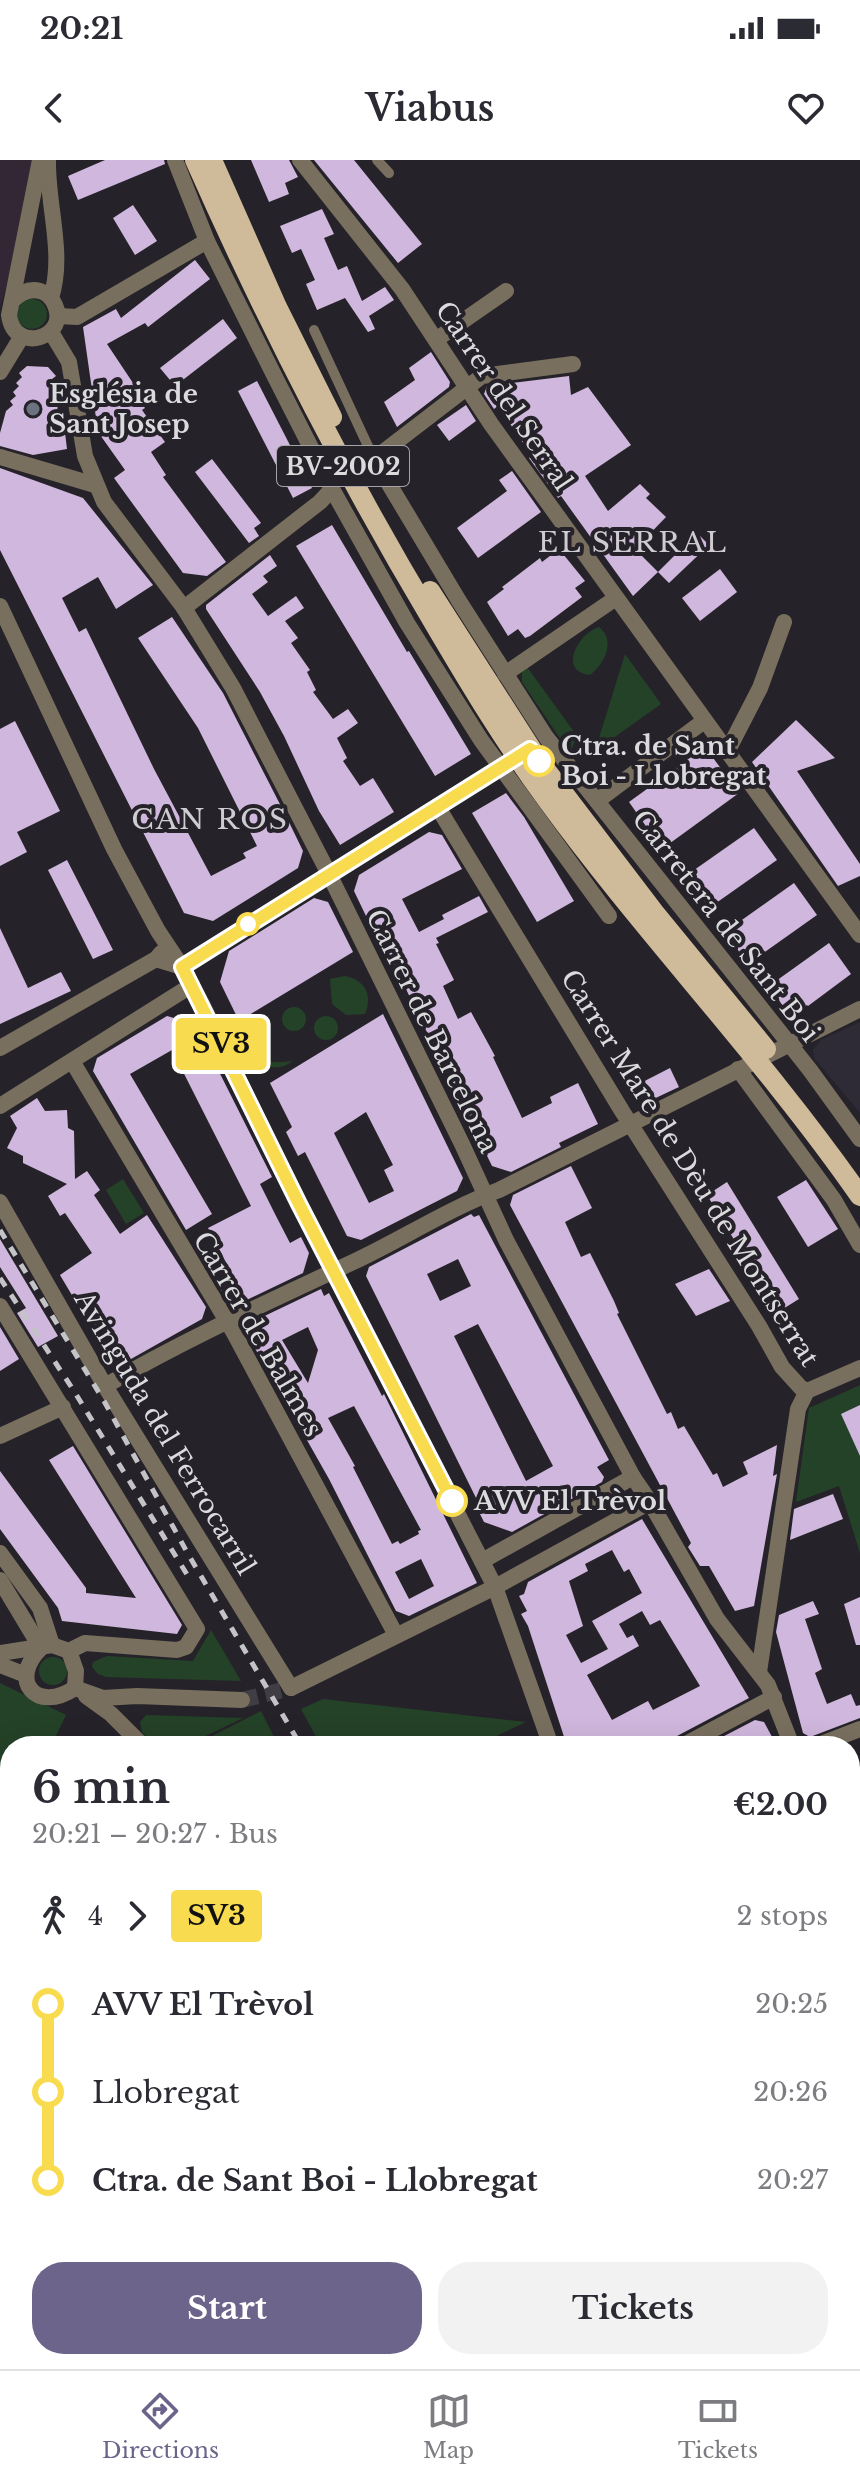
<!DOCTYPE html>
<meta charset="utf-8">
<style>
body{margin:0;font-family:"Libre Baskerville",serif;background:#f2f2f3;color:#2b2b33;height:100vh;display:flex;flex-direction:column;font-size:30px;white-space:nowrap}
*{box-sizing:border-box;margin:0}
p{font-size:26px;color:#7c7c81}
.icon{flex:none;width:44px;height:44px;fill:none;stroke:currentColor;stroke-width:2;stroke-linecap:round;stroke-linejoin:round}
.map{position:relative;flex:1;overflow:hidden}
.drawer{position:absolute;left:0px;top:1576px;width:860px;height:634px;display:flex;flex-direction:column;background:#fff;border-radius:32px 32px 0 0;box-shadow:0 8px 32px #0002}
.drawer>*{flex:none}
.badge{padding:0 16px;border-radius:6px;font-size:28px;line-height:52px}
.map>.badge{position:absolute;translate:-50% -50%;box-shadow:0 0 0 4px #fff}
.legs{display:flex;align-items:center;gap:12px;height:88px;padding:0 32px;font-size:26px}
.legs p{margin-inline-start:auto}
.summary{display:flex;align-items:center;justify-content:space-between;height:136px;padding:0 32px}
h1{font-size:44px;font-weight:700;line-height:60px}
.cta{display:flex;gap:16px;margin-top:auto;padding:16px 32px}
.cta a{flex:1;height:92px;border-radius:32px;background:#6c648b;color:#fff;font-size:32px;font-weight:700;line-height:92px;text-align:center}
.cta a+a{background:#f2f2f3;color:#2b2b33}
ul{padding:0 32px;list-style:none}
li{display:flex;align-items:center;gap:28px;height:88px;font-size:30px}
li i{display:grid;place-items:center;width:12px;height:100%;margin:0 10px;background:currentColor}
li i::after{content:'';width:20px;height:20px;margin:-10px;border:6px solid;border-radius:50%;background:#fff}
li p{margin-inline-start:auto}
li:first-child i{background:linear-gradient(#0000 50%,currentColor 0)}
li:last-child i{background:linear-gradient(currentColor 50%,#0000 0)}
.status{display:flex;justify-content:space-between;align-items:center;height:56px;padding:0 40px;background:#fff;direction:ltr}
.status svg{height:22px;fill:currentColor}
header{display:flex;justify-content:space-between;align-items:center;height:104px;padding:0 32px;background:#fff;font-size:36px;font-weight:700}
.tabs{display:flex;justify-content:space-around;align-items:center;height:112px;border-top:2px solid #e1e1e2;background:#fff;font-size:22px;color:#7c7c81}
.tabs a{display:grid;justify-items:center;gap:4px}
.tabs .selected{color:#6c648b}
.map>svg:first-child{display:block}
</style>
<div class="status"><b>20:21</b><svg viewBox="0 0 49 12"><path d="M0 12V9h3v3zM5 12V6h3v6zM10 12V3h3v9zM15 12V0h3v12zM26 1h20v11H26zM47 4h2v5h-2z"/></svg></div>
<header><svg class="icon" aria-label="back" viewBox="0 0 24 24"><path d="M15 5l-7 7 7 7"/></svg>Viabus<svg class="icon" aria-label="heart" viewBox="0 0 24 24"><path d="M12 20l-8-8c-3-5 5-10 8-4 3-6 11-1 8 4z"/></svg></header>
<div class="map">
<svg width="860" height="2209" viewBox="0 0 860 2209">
<rect width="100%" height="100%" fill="#252329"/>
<polygon fill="#2f2b36" points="860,862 860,953 814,898 813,890 821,880"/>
<polygon fill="#332735" points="0,0 36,0 19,82 0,147"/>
<g fill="#244228">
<circle cx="32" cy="154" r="15"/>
<path d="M599,467c17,14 6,36 -9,48 -32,-3 -13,-41 9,-48z"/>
<polygon points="625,494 661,544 595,591"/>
<polygon points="527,507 577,576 570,593 522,522 522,512"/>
<path d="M345,816c20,4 28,19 20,38l-19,1 -14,-11 -2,-25z"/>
<circle cx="294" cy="859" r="12"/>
<circle cx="326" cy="868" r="12"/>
<path d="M253,873c4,30 15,31 40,28 -16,12 -34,7 -42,-12z"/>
<polygon points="123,1019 144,1053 126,1064 106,1030"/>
<polygon points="860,1225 860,1393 839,1326 796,1342 809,1248"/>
<polygon points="211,1470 241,1521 106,1517 98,1514 92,1507 93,1502 107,1496 193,1501"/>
<circle cx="53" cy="1511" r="14"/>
<polygon points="0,1523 66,1555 51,1586 10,1586 10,2200 131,2200 107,2209 0,2209"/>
<polygon points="323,1539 526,1562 475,1586 321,1586 301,1549"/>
<polygon points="261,1551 274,1577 256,1586 214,1586 210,1577"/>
<polygon points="146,1555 149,1555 243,1558 185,1586 154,1586 142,1572 140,1562"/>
</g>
<g fill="#d0b7dd" fill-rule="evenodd">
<polygon points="105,0 164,0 165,4 78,40 68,16"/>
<polygon points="251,0 289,0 298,17 285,23 289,34 269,42"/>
<polygon points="314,0 354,0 422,84 398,103"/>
<polygon points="133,45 157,81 135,95 113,58"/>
<polygon points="322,49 334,74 324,78 338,110 347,106 362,141 385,127 394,140 369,156 375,169 368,172 345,138 317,150 306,124 315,120 301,89 292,93 280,66"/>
<polygon points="195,100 210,119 148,167 145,163 107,184 141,235 137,237 145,248 142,250 165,282 151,292 166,315 163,317 226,402 207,416 183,413 114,318 125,310 98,272 83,167 116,149 121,158"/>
<polygon points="223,159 237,178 175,226 160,208"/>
<polygon points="431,192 450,222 449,227 397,267 384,242 415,220 409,208"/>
<polygon points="27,206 48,207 56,216 52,219 57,226 54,229 59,236 55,239 60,245 57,248 63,256 67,289 33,295 0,286 0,273 6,251 13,245 10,241 16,236 13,232 19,226 16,223 22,217 19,213"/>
<polygon points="569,216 571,235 588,227 631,285 585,316 608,351 640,324 650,334 646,338 666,357 635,389 658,412 633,436 561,336 558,338 529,298 532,296 498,246 494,249 484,234 487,226"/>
<polygon points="257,221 312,328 293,338 238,231"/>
<polygon points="466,245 476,261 449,281 437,265"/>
<polygon points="212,299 261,363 254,368 259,376 249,383 195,312"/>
<polygon points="0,308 83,338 153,425 116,449 98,417 62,438 79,472 86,468 154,609 211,716 246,698 243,693 257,686 198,568 138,478 172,457 223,533 286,656 303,691 298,708 213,761 184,753 0,390"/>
<polygon points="512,311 541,352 478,398 457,368 507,331 499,320"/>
<polygon points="332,365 407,492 409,491 471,594 435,616 296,386"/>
<polygon points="697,373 709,385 669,423 658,412"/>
<polygon points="559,389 585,421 575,428 582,437 530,476 525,478 518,469 508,476 487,442 504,429 502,427 540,398 542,402"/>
<polygon points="270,395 277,406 263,416 268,422 252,434 268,456 296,436 304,448 285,461 298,478 291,483 310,510 307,512 316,530 313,532 333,559 348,549 358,563 337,578 347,598 343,601 360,626 373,618 394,652 340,685 319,651 284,576 260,532 206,449 206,445"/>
<polygon points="720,409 737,432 700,461 682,438"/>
<polygon points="796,560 835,598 797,611 860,704 860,716 838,726 752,602"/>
<polygon points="15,561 60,651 17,672 27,692 0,706 0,569"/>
<polygon points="705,587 739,633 662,689 629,642"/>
<polygon points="506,633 524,657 574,741 537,762 472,653"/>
<polygon points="754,668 777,700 709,748 687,715"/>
<polygon points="429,672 442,675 462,709 402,739 419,772 444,759 442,755 479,736 488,752 436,778 439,783 436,784 454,820 443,826 458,859 471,852 495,896 493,897 522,958 552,943 550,937 578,923 598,964 559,983 561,987 511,1012 492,1006 370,755 366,756 354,731 359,715"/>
<polygon points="67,700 113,790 93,799 48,710"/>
<polygon points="794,723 817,755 748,804 725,772"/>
<polygon points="314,738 328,742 353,792 239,861 220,822 229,791"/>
<polygon points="0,768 28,828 61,812 71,831 0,864"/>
<polygon points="829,783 851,814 808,846 807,845 790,856 769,826"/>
<path d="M383,854l80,164 -6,13 -96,49 -14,-4 -42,-84 -7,4 -12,-24 6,-5 -22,-44zM366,952l27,53 -9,5 10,21 -25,12 -35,-70z"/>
<polygon points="167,856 195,864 272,1017 260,1024 276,1056 290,1083 301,1077 309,1093 303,1113 234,1146 230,1144 215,1120 231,1112 208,1068 251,1046 172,890 130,914 212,1054 186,1070 93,911 97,898"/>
<polygon points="670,908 679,927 645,943 632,938 627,930"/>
<polygon points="37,938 45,951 67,950 68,968 74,971 75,1019 87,1011 100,1030 94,1035 120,1074 147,1055 206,1147 202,1159 115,1208 60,1115 92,1093 65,1053 60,1056 48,1036 67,1024 23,1003 23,996 7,988 17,968 10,956"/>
<polygon points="571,1006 592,1048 565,1062 581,1097 590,1093 614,1141 619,1153 617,1154 667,1254 671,1252 678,1269 684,1266 713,1315 717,1313 723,1327 748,1314 743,1302 777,1285 773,1316 777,1314 754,1446 735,1451 709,1406 700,1406 688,1387 691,1383 510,1045 513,1035"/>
<polygon points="806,1020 838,1069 808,1087 777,1037"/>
<polygon points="727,1022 799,1139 778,1152 707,1035"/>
<path d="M471,1054l3,3 5,-2 130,245 -12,7 7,10 -2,5 -90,50 -28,-10 -5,-10 1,-6 -114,-230 3,-9zM458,1099l13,27 -31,15 -13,-27zM478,1164l75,142 -27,15 -72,-145z"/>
<polygon points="0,1079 58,1176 38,1187 17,1153 26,1148 0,1107"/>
<polygon points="709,1109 730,1141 696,1156 675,1124"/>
<path d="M321,1129l3,7 5,-3 53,103 2,-2 93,189 -68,33 -13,-5 -67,-132 -81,-143 4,-14zM308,1167l10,23 -10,33 -26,-43zM354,1246l67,124 -3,1 1,3 -19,10 -2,-3 -6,3 -39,-77 2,-1 -27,-48zM421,1399l13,27 -25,13 -14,-27z"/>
<polygon points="0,1167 19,1199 0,1211"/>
<polygon points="860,1245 860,1296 841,1254"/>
<polygon points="73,1286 182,1465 177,1474 62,1461 58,1448 0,1369 0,1311 86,1428 86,1433 136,1438 49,1300"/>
<polygon points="833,1334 843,1359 790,1380 794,1349"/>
<path d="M642,1359l107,179 -72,38 -6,10h-104l-39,-120 -7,-12 6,-3 -8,-15 5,-2 4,-12zM612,1390l12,22 5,-3 13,24 -50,28 16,28 -27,14 -15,-28 17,-9 -14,-45 19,-10 -3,-7zM642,1451l8,14 10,-5 40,66 -47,24 -5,-9 -36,19 -25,-45 52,-29 -6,-11 -6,3 -8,-14z"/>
<polygon points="860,1437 860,1485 856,1485 844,1444"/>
<polygon points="813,1441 819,1454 805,1459 822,1509 815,1513 827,1544 851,1534 856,1546 860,1545 860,1558 810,1577 803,1573 776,1472 779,1455"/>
<polygon points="755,1560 764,1562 777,1586 705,1586"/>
</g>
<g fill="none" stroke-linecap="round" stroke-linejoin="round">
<polyline stroke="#403e44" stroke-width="16" stroke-dasharray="16 8" stroke-linecap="butt" points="242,1540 291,1528"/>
<g stroke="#796f5f" stroke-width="10">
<polyline points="377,0 389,13"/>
<polyline points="314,170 374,299"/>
</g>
<g stroke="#796f5f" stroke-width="16">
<polyline points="0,297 95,325"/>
<polyline points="850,2146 860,2170"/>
</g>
<g stroke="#796f5f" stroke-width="16">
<polyline points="175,0 207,81 276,219 332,329 407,463 481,580 609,756"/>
<polyline points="300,0 402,129 491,264 860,775"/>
<polyline points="58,156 77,157 207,81"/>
<polyline points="437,179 506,131"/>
<polyline points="374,299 459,441 546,577 810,910 860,979"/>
<polyline points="348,316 374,299 482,216 573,204"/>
<polyline points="184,448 320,342 332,329"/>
<polyline points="505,514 616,438"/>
<polyline points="727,592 760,528 784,462"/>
<polyline points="597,641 704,561"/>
<polyline points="437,646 622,951 759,1166 782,1207 801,1228 807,1231"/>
<polyline points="156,799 182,807 506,603"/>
<polyline points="0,888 156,799 161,793"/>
<polyline points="72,901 234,1173 396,1475"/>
<polyline points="738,909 834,1040 860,1085"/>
<polyline points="0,946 192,825"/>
<polyline points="0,1042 105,1226 291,1528"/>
<polyline points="0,1146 197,1469 186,1487 177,1490 85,1483 69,1491"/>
<path d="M105,1226c79,-46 163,-84 246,-123 50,-23 96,-54 148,-73l361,-181"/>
<polyline points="807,1231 860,1208"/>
<polyline points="0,1276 63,1247"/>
<polyline points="0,1393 40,1448 52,1485"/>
<polyline points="482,1401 633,1317"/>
<polyline points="0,1420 41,1488"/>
<polyline points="495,1427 650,1342"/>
<path d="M41,1488c-33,32 -5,66 34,40"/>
<polyline points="0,1493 52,1485 69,1491 76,1511 75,1528"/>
<polyline points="0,1505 26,1515"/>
<polyline points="759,1512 798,1249 807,1231"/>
<polyline points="75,1528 103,1538 137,1536 242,1540"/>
<polyline points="86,1536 111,1554 143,1586"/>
<polyline points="682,1586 774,1537"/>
<polyline points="816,1586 860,1569"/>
<polyline points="850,1971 860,1965"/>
<polyline points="0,2112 10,2106"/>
<polyline points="378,2200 383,2209"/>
<polyline points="491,2200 495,2209"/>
<polyline points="579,2200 587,2209"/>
<polyline points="562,2209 568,2200"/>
</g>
<g stroke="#796f5f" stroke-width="16">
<path d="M48,0c-1,45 17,94 3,138"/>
<path d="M12,141c8,-8 17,-13 28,-10 7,2 11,6 14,12 18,34 -40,53 -45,12l31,-155"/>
<polyline points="51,172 69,202 85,296 104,342 184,448 233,528 329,714 462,984 506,1080 633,1317 650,1342 717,1459 768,1525 792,1586"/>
<polyline points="0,212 22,176"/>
<polyline points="0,446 114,689 158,771 182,807 202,844 299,1044 495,1427 551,1586"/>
<polyline points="291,1528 495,1427"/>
<polyline points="850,1807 860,1847"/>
<polyline points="760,2200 764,2209"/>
</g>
<g stroke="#cfbb99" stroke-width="20">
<path d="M195,0c70,158 147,309 236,458 37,63 74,125 117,183 99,136 216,257 312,395"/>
<polyline points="212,0 277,147 332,257"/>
<polyline points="430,431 539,601 654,752 766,889"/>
</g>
<g stroke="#c4c3c7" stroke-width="5" stroke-dasharray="10 10" stroke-linecap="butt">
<polyline points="0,1070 104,1241 188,1394 301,1586"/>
<polyline points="0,1118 74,1231 191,1421"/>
<polyline points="625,2200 631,2209"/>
</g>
</g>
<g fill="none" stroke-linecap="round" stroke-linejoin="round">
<g stroke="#fff" stroke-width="18">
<polyline id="line-1" points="452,1341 299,1044 182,807 530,589 539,601"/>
</g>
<use href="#line-1" stroke="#f9db4f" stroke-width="12"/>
</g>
<circle fill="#6b7280" stroke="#252329" stroke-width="3" cx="33" cy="249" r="8"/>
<g fill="#fff" stroke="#f9db4f" stroke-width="4">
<circle cx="539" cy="601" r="14"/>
<circle cx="248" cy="764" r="10"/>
<circle cx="452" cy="1341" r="14"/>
</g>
<g text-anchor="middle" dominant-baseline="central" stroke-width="8" stroke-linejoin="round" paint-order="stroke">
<rect fill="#252329" stroke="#a4a3a7" stroke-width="2" x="277" y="286" width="132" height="40" rx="6"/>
<g font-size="24" font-weight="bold" fill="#dbdadd">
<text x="343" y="306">BV-2002</text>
</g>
<g font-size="26" font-weight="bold" fill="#dbdadd" stroke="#252329" text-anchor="start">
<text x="49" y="234">Església de<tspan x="49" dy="30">Sant Josep</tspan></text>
</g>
<g font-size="26" fill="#dbdadd" stroke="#252329">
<text transform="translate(504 236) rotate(56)">Carrer del Serral</text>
<text transform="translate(726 766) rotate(52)">Carretera de Sant Boi</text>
<text transform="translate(432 871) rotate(64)">Carrer de Barcelona</text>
<text transform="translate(690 1008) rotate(58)">Carrer Mare de Dèu de Montserrat</text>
<text transform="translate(258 1174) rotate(60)">Carrer de Balmes</text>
<text transform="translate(165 1273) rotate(59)">Avinguda del Ferrocarril</text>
</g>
<g font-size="26" font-weight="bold" fill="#dbdadd" stroke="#252329" text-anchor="start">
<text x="561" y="586">Ctra. de Sant<tspan x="561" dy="30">Boi - Llobregat</tspan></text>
<text x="474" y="1341">AVV El Trèvol</text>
</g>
<g font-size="28" letter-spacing="2" fill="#cecbd2" stroke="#252329">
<text x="633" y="382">EL SERRAL</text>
<text x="210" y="659">CAN ROS</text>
</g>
</g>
</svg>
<b class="badge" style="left:221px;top:884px;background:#f9db4f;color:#111">SV3</b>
<section class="drawer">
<div class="summary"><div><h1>6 min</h1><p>20:21 – 20:27 · Bus</p></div><b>€2.00</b></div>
<div class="legs"><svg class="icon" aria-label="walk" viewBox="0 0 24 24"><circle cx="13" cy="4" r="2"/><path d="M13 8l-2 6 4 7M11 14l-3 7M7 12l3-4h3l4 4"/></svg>4<svg class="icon" aria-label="forward" viewBox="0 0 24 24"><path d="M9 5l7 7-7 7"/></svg><b class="badge" style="background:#f9db4f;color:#111">SV3</b><p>2 stops</p></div>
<ul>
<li><i style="color:#f9db4f"></i><b>AVV El Trèvol</b><p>20:25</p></li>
<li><i style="color:#f9db4f"></i><span>Llobregat</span><p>20:26</p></li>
<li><i style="color:#f9db4f"></i><b>Ctra. de Sant Boi - Llobregat</b><p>20:27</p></li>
</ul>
<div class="cta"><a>Start</a><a>Tickets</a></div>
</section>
</div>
<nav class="tabs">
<a class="selected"><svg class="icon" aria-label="directions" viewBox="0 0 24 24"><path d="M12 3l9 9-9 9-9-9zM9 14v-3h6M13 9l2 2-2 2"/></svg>Directions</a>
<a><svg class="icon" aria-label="map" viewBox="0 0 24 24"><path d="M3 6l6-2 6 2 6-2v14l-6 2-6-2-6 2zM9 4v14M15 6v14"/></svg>Map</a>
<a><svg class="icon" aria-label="tickets" viewBox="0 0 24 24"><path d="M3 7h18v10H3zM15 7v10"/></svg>Tickets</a>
</nav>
